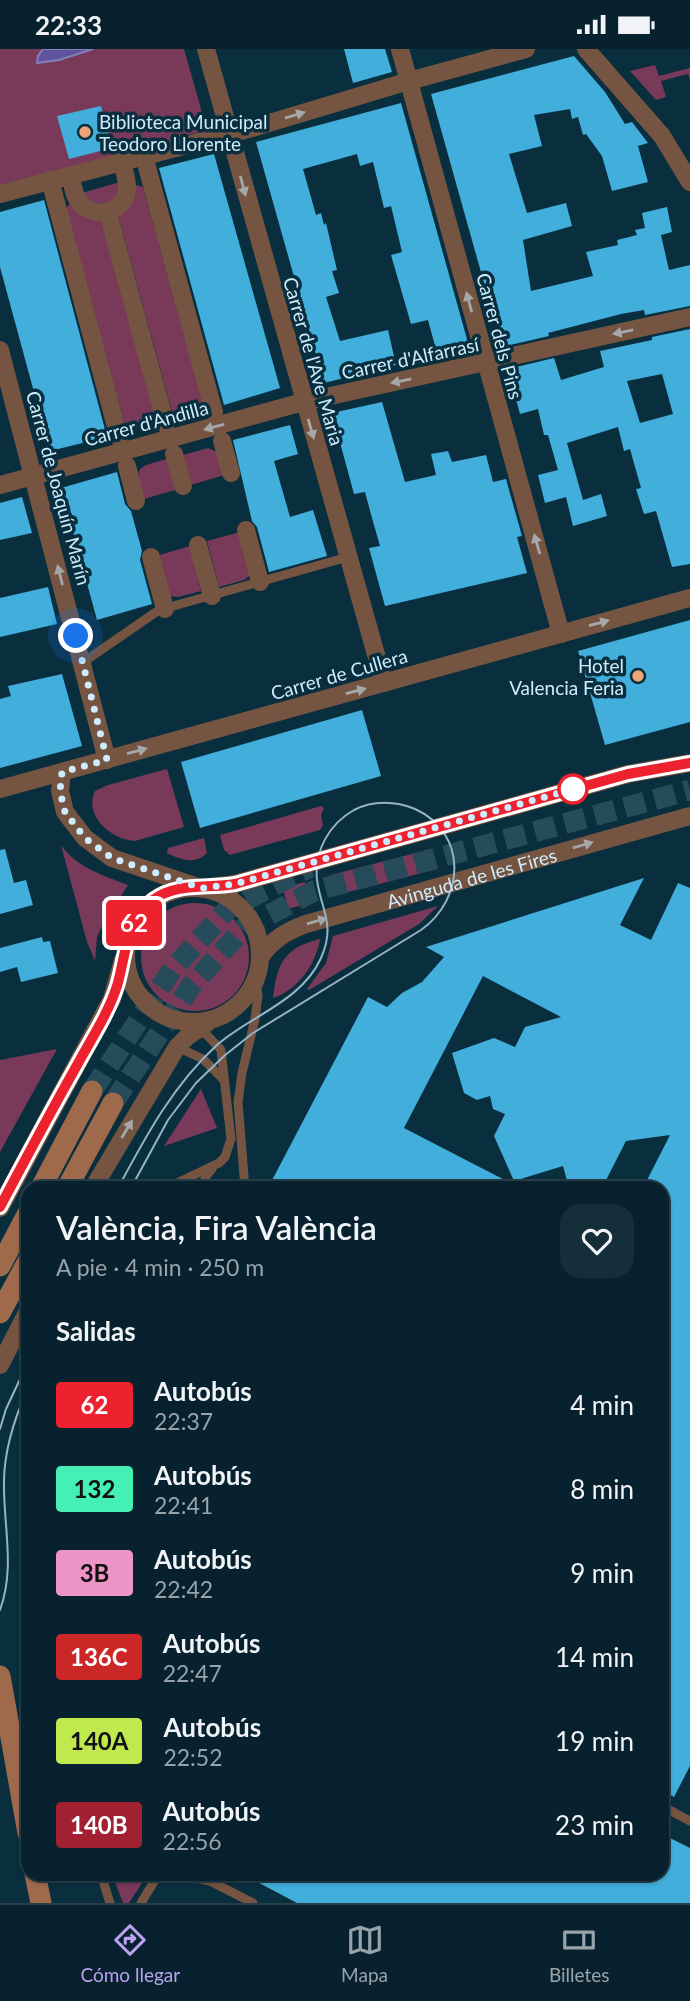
<!DOCTYPE html>
<html lang="es">
<meta charset="utf-8">
<style>
body{margin:0;font-family:Lato,sans-serif;background:#152f3a;color:#f1f3f6;height:100vh;display:flex;flex-direction:column;font-size:26px;white-space:nowrap}
*{box-sizing:border-box;margin:0}
p{font-size:23px;color:#98a4aa}
.icon{flex:none;width:38px;height:38px;fill:none;stroke:currentColor;stroke-width:2;stroke-linecap:round;stroke-linejoin:round}
.map{position:relative;flex:1;overflow:hidden}
.drawer{position:absolute;left:21px;top:1132px;width:648px;height:700px;display:flex;flex-direction:column;background:#07222e;border-radius:21px;box-shadow:0 2px 5px #0004,0 0 0 2px #283f4a}
.drawer>*{flex:none}
.badge{padding:0 14px;border-radius:5px;font-size:24px;line-height:46px}
.you{position:absolute;width:35px;height:35px;margin:-18px;border:5px solid #fff;border-radius:50%;background:#1a73e8;box-shadow:0 0 0 10px #1a73e833}
.map>.badge{position:absolute;translate:-50% -50%;box-shadow:0 0 0 4px #fff}
h2{padding:0 35px;font-size:26px;line-height:63px}
.round{display:grid;place-items:center;flex:none;width:74px;height:74px;border-radius:21px;background:#152f3a}
.headline{display:flex;align-items:center;justify-content:space-between;height:119px;padding:0 35px}
h1{font-size:33px;font-weight:600;line-height:52px}
ul{padding:0;list-style:none}
li{display:flex;align-items:center;gap:21px;height:84px;padding:0 35px}
li div{flex:1}
li b{display:block;font-size:26px}
li em{font-style:normal}
li .badge{min-width:77px;font-weight:700;text-align:center}
.status{display:flex;justify-content:space-between;align-items:center;height:49px;padding:0 35px;background:#07222e;direction:ltr}
.status svg{height:19px;fill:currentColor}
.tab-bar{display:flex;justify-content:space-around;align-items:center;height:98px;border-top:2px solid #283f4a;background:#07222e;font-size:19px;color:#98a4aa}
.tab-bar a{display:grid;justify-items:center;gap:4px}
.tab-bar .active{color:#bca0f2}
.map>svg:first-child{display:block}
</style>
<div class="status"><b>22:33</b><svg viewBox="0 0 49 12"><path d="M0 12V9h3v3zM5 12V6h3v6zM10 12V3h3v9zM15 12V0h3v12zM26 1h20v11H26zM47 4h2v5h-2z"/></svg></div>
<div class="map">
<svg width="690" height="1854" viewBox="0 0 690 1854">
<rect width="100%" height="100%" fill="#092e3e"/>
<g fill="#793a5a">
<polygon points="0,0 184,0 207,81 138,99 138,103 0,138"/>
<polygon points="655,16 659,27 690,19 690,31 688,25 661,32 666,48 656,51 630,22"/>
<polygon points="120,133 120,138 113,153 92,156 82,144"/>
<polygon points="137,136 143,138 203,354 199,362 174,370 118,166"/>
<polygon points="69,155 101,170 157,375 130,380 124,373 66,160"/>
<polygon points="208,399 217,403 224,426 191,436 183,406"/>
<path d="M167,410l8,31 -31,9c-9,-33 -10,-31 23,-40z"/>
<polygon points="240,483 250,526 244,531 219,538 207,492"/>
<polygon points="190,497 201,542 178,548 169,547 156,507"/>
<path d="M167,720l17,58 -49,14c-23,-1 -52,-25 -40,-50l13,-6z"/>
<polygon points="321,757 324,759 321,766 323,776 320,781 230,806 224,801 220,786"/>
<path d="M204,789l3,15c-12,12 -26,7 -40,0l1,-5z"/>
<path d="M61,796c15,22 43,31 67,40l-26,41 -5,11 -2,24 -8,-19z"/>
<polygon points="431,800 437,820 336,846 331,826"/>
<polygon points="305,833 310,854 288,860 283,839"/>
<circle cx="195" cy="908" r="54"/>
<polygon points="438,857 419,875 309,941 307,940 326,914 333,887"/>
<path d="M320,890c-4,25 -22,51 -47,59 4,-35 11,-50 47,-59z"/>
<polygon points="57,1000 0,1103 0,1011"/>
<polygon points="201,1040 217,1079 164,1097"/>
<polygon points="112,1825 142,1825 144,1831 129,1854 123,1854"/>
</g>
<polygon fill="#60529d" stroke="#8180ba" stroke-width="2" points="43,0 93,0 59,11 37,14 38,7"/>
<g fill="#42aedc" fill-rule="evenodd">
<polygon points="344,0 385,0 392,23 353,34"/>
<polygon points="574,7 605,43 625,75 632,73 648,94 638,97 648,133 612,142 602,107 586,85 583,86 578,68 572,70 570,60 534,66 542,97 509,105 527,164 566,154 572,177 523,191 531,242 593,227 586,203 618,196 617,191 637,186 635,181 645,179 642,164 667,158 672,183 661,186 669,221 690,216 690,257 645,266 644,261 621,265 548,284 549,287 502,298 431,45"/>
<polygon points="401,54 470,301 438,308 428,271 411,275 391,206 402,203 391,157 384,159 373,113 360,117 357,105 303,120 316,166 321,164 324,176 326,174 337,221 332,222 339,244 326,248 340,292 388,281 396,316 324,334 256,93"/>
<polygon points="101,57 112,99 69,110 57,67"/>
<polygon points="214,105 280,339 224,356 159,119"/>
<polygon points="44,151 107,388 50,402 0,218 0,163"/>
<path d="M690,280v235l-18,3 -16,-56 -12,3 -8,-25 5,-1 -11,-39 -6,2 -6,-24 -51,16 16,57 18,-6 6,22 -34,10 -7,-29 -21,6 -7,-28 20,-5 -10,-35h-4l-6,-26 -18,5 -12,-45 46,-11 7,22 43,-13 -4,-16 52,-11v-3zM662,325l11,40 -33,9 -13,-42z"/>
<polygon points="382,353 405,433 436,426 431,405 448,402 452,413 486,406 493,433 506,430 522,487 517,488 527,524 385,557 369,499 380,497 372,469 365,443 354,445 332,364"/>
<polygon points="290,376 298,405 274,412 290,468 313,461 327,507 269,523 257,478 252,472 233,391"/>
<polygon points="117,423 125,455 131,462 142,502 140,511 152,555 97,571 61,439"/>
<polygon points="22,448 32,484 0,491 0,454"/>
<polygon points="48,538 57,575 0,588 0,549"/>
<polygon points="690,571 690,673 605,696 578,602"/>
<polygon points="62,625 82,697 0,719 0,650 11,647 8,637"/>
<polygon points="362,661 381,727 200,779 181,713"/>
<polygon points="5,800 14,834 26,831 33,856 0,865 0,801"/>
<polygon points="644,829 620,876 651,891 678,834 690,839 690,1717 674,1748 662,1741 662,1139 643,1139 670,1086 626,1092 602,1139 569,1139 563,1117 514,1132 494,1087 505,1065 493,1060 490,1047 477,1051 464,1044 452,1004 494,989 515,998 525,978 561,968 483,927 404,1079 520,1139 268,1139 368,948 387,958 402,944 422,933 444,908 426,898"/>
<polygon points="42,888 43,893 50,892 58,924 21,933 17,918 0,923 0,899"/>
<polygon points="662,1785 690,1799 690,1854 297,1854 242,1825 662,1825"/>
</g>
<g fill="none" stroke-linecap="round" stroke-linejoin="round">
<g stroke="#264b5b" stroke-width="21" stroke-dasharray="21 10" stroke-linecap="butt">
<polyline points="92,1042 172,921 228,860 310,818"/>
<polyline points="113,1054 191,937 244,879 314,842 690,741"/>
</g>
<g stroke="#755441" stroke-width="9">
<polyline points="82,614 159,561 348,508"/>
<polyline points="177,998 203,1010 224,1031"/>
<polyline points="172,1139 177,1134 219,1114 225,1108 231,1090 221,1001 207,986 175,971"/>
<polyline points="202,1139 206,1127 212,1120"/>
<polyline points="245,1139 238,1053 242,1024 255,970 258,947 256,929"/>
<polyline points="662,1757 690,1772"/>
<polyline points="101,1825 110,1854"/>
<polyline points="177,1825 210,1832 253,1854"/>
<polyline points="141,1854 155,1831 153,1825"/>
</g>
<g stroke="#755441" stroke-width="18">
<polyline points="206,0 384,634"/>
<polyline points="400,0 561,585"/>
<polyline points="586,0 662,87 690,133"/>
<polyline points="144,107 214,363"/>
<path d="M70,126c3,11 4,24 13,31 17,13 41,5 44,-16 1,-9 -3,-19 -5,-28"/>
<polyline points="50,131 119,389"/>
<polyline points="0,145 256,78 409,32 526,0"/>
<polyline points="108,164 166,376"/>
<polyline points="0,301 107,711"/>
<polyline points="222,392 231,424"/>
<polyline points="174,405 183,437"/>
<polyline points="127,417 136,452"/>
<polyline points="0,436 303,353 690,268"/>
<polyline points="246,481 260,533"/>
<polyline points="198,496 212,547"/>
<polyline points="151,508 165,560"/>
<polyline points="62,723 60,742 65,763 85,789 112,809 195,837"/>
<polyline points="0,740 690,549"/>
<circle cx="193" cy="906" r="67"/>
<polyline points="203,839 235,835 628,725 690,714"/>
<path id="s1" d="M261,907c12,-17 26,-25 45,-32l384,-108"/>
<polyline points="93,1139 177,998 188,987 207,974"/>
<polyline points="0,1159 112,950 123,911"/>
<polyline points="0,1316 28,1262"/>
</g>
<g stroke="#9f6a4c" stroke-width="21">
<polyline points="41,1139 92,1042"/>
<polyline points="67,1139 113,1054"/>
<polyline points="0,1217 28,1164"/>
<polyline points="0,1264 28,1212"/>
<polyline points="0,1627 28,1784"/>
<polyline points="35,1825 41,1854"/>
</g>
<g stroke="#93b4c5" stroke-width="2">
<path d="M118,1139c28,-52 55,-103 99,-143 33,-29 85,-44 104,-87 15,-33 0,-48 -4,-78 -3,-29 12,-56 37,-70 19,-10 42,-9 61,-1 53,24 50,90 6,121l-168,103 -29,23 -28,27 -28,37 -37,68"/>
<polyline points="0,1380 6,1360 28,1313"/>
<path d="M0,1561c15,-41 4,-82 4,-123 -1,-35 10,-68 24,-99"/>
</g>
</g>
<defs><path id="oneway-solid" d="M-6-.8H1V-3.2L6.5 0L1 3.2V.8H-6Z" transform="scale(1.75)"/></defs>
<g fill="#a5a8a9">
<use href="#oneway-solid" transform="translate(295 66) rotate(-17)"/>
<use href="#oneway-solid" transform="translate(243 137) rotate(75)"/>
<use href="#oneway-solid" transform="translate(469 253) rotate(-105)"/>
<use href="#oneway-solid" transform="translate(623 283) rotate(168)"/>
<use href="#oneway-solid" transform="translate(401 332) rotate(168)"/>
<use href="#oneway-solid" transform="translate(214 378) rotate(165)"/>
<use href="#oneway-solid" transform="translate(311 380) rotate(74)"/>
<use href="#oneway-solid" transform="translate(537 495) rotate(-106)"/>
<use href="#oneway-solid" transform="translate(60 526) rotate(-104)"/>
<use href="#oneway-solid" transform="translate(599 574) rotate(-15)"/>
<use href="#oneway-solid" transform="translate(356 642) rotate(-15)"/>
<use href="#oneway-solid" transform="translate(137 702) rotate(-15)"/>
<use href="#oneway-solid" transform="translate(583 796) rotate(-16)"/>
<use href="#oneway-solid" transform="translate(317 872) rotate(-16)"/>
<use href="#oneway-solid" transform="translate(127 1080) rotate(-59)"/>
</g>
<g fill="none" stroke-linecap="round" stroke-linejoin="round">
<g stroke="#fff" stroke-width="16">
<path id="line" d="M0,1158c25,-47 50,-94 76,-140 14,-26 32,-53 41,-81 9,-30 8,-65 36,-86 24,-18 54,-11 82,-16l393,-110 62,-11"/>
</g>
<use href="#line" stroke="#ed222e" stroke-width="10"/>
<polyline stroke="#cdedfe" stroke-width="7" stroke-dasharray="0 12.6" points="76,587 107,711 62,723 60,742 65,763 85,789 112,809 195,837 203,839 235,835 577,739 573,740"/>
</g>
<g fill="#efa377" stroke="#092e3e" stroke-width="2.5">
<circle cx="85" cy="83" r="7"/>
<circle cx="638" cy="627" r="7"/>
</g>
<circle fill="#fff" stroke="#ed222e" stroke-width="3.5" cx="573" cy="740" r="14"/>
<g text-anchor="middle" dominant-baseline="central" stroke-width="7" stroke-linejoin="round" paint-order="stroke">
<g font-size="19" fill="#cdedfe" stroke="#092e3e" text-anchor="start">
<text x="99" y="72">Biblioteca Municipal<tspan x="99" dy="22">Teodoro Llorente</tspan></text>
<text x="624" y="616" text-anchor="end">Hotel<tspan x="624" dy="22">Valencia Feria</tspan></text>
</g>
<g font-size="19" fill="#cdedfe" stroke="#092e3e">
<text transform="translate(500 287) rotate(75)">Carrer dels Pins</text>
<text transform="translate(410 309) rotate(-12)">Carrer d'Alfarrasí</text>
<text transform="translate(314 312) rotate(74)">Carrer de l'Ave Maria</text>
<text transform="translate(146 374) rotate(-15)">Carrer d'Andilla</text>
<text transform="translate(59 439) rotate(75)">Carrer de Joaquín Marín</text>
<text transform="translate(339 625) rotate(-16)">Carrer de Cullera</text>
<text stroke="none"><textPath href="#s1" startOffset="228">Avinguda de les Fires</textPath></text>
</g>
</g>
</svg>
<div class="you" style="left:76px;top:587px"></div>
<b class="badge" style="left:134px;top:874px;background:#ed222e;color:#fff">62</b>
<section class="drawer">
<div class="headline"><div><h1>València, Fira València</h1><p>A pie · 4 min · 250 m</p></div><a class="round"><svg class="icon" aria-label="heart" viewBox="0 0 24 24"><path d="M12 20l-8-8c-3-5 5-10 8-4 3-6 11-1 8 4z"/></svg></a></div>
<h2>Salidas</h2>
<ul>
<li><span class="badge" style="background:#ed222e;color:#fff">62</span><div><b>Autobús</b><p>22:37</p></div><em>4 min</em></li>
<li><span class="badge" style="background:#45f0b4;color:#111">132</span><div><b>Autobús</b><p>22:41</p></div><em>8 min</em></li>
<li><span class="badge" style="background:#ee95c8;color:#111">3B</span><div><b>Autobús</b><p>22:42</p></div><em>9 min</em></li>
<li><span class="badge" style="background:#cc2727;color:#fff">136C</span><div><b>Autobús</b><p>22:47</p></div><em>14 min</em></li>
<li><span class="badge" style="background:#bfe94c;color:#111">140A</span><div><b>Autobús</b><p>22:52</p></div><em>19 min</em></li>
<li><span class="badge" style="background:#a12031;color:#fff">140B</span><div><b>Autobús</b><p>22:56</p></div><em>23 min</em></li>
</ul>
</section>
</div>
<nav class="tab-bar">
<a class="active"><svg class="icon" aria-label="directions" viewBox="0 0 24 24"><path d="M12 3l9 9-9 9-9-9zM9 14v-3h6M13 9l2 2-2 2"/></svg>Cómo llegar</a>
<a><svg class="icon" aria-label="map" viewBox="0 0 24 24"><path d="M3 6l6-2 6 2 6-2v14l-6 2-6-2-6 2zM9 4v14M15 6v14"/></svg>Mapa</a>
<a><svg class="icon" aria-label="tickets" viewBox="0 0 24 24"><path d="M3 7h18v10H3zM15 7v10"/></svg>Billetes</a>
</nav>
